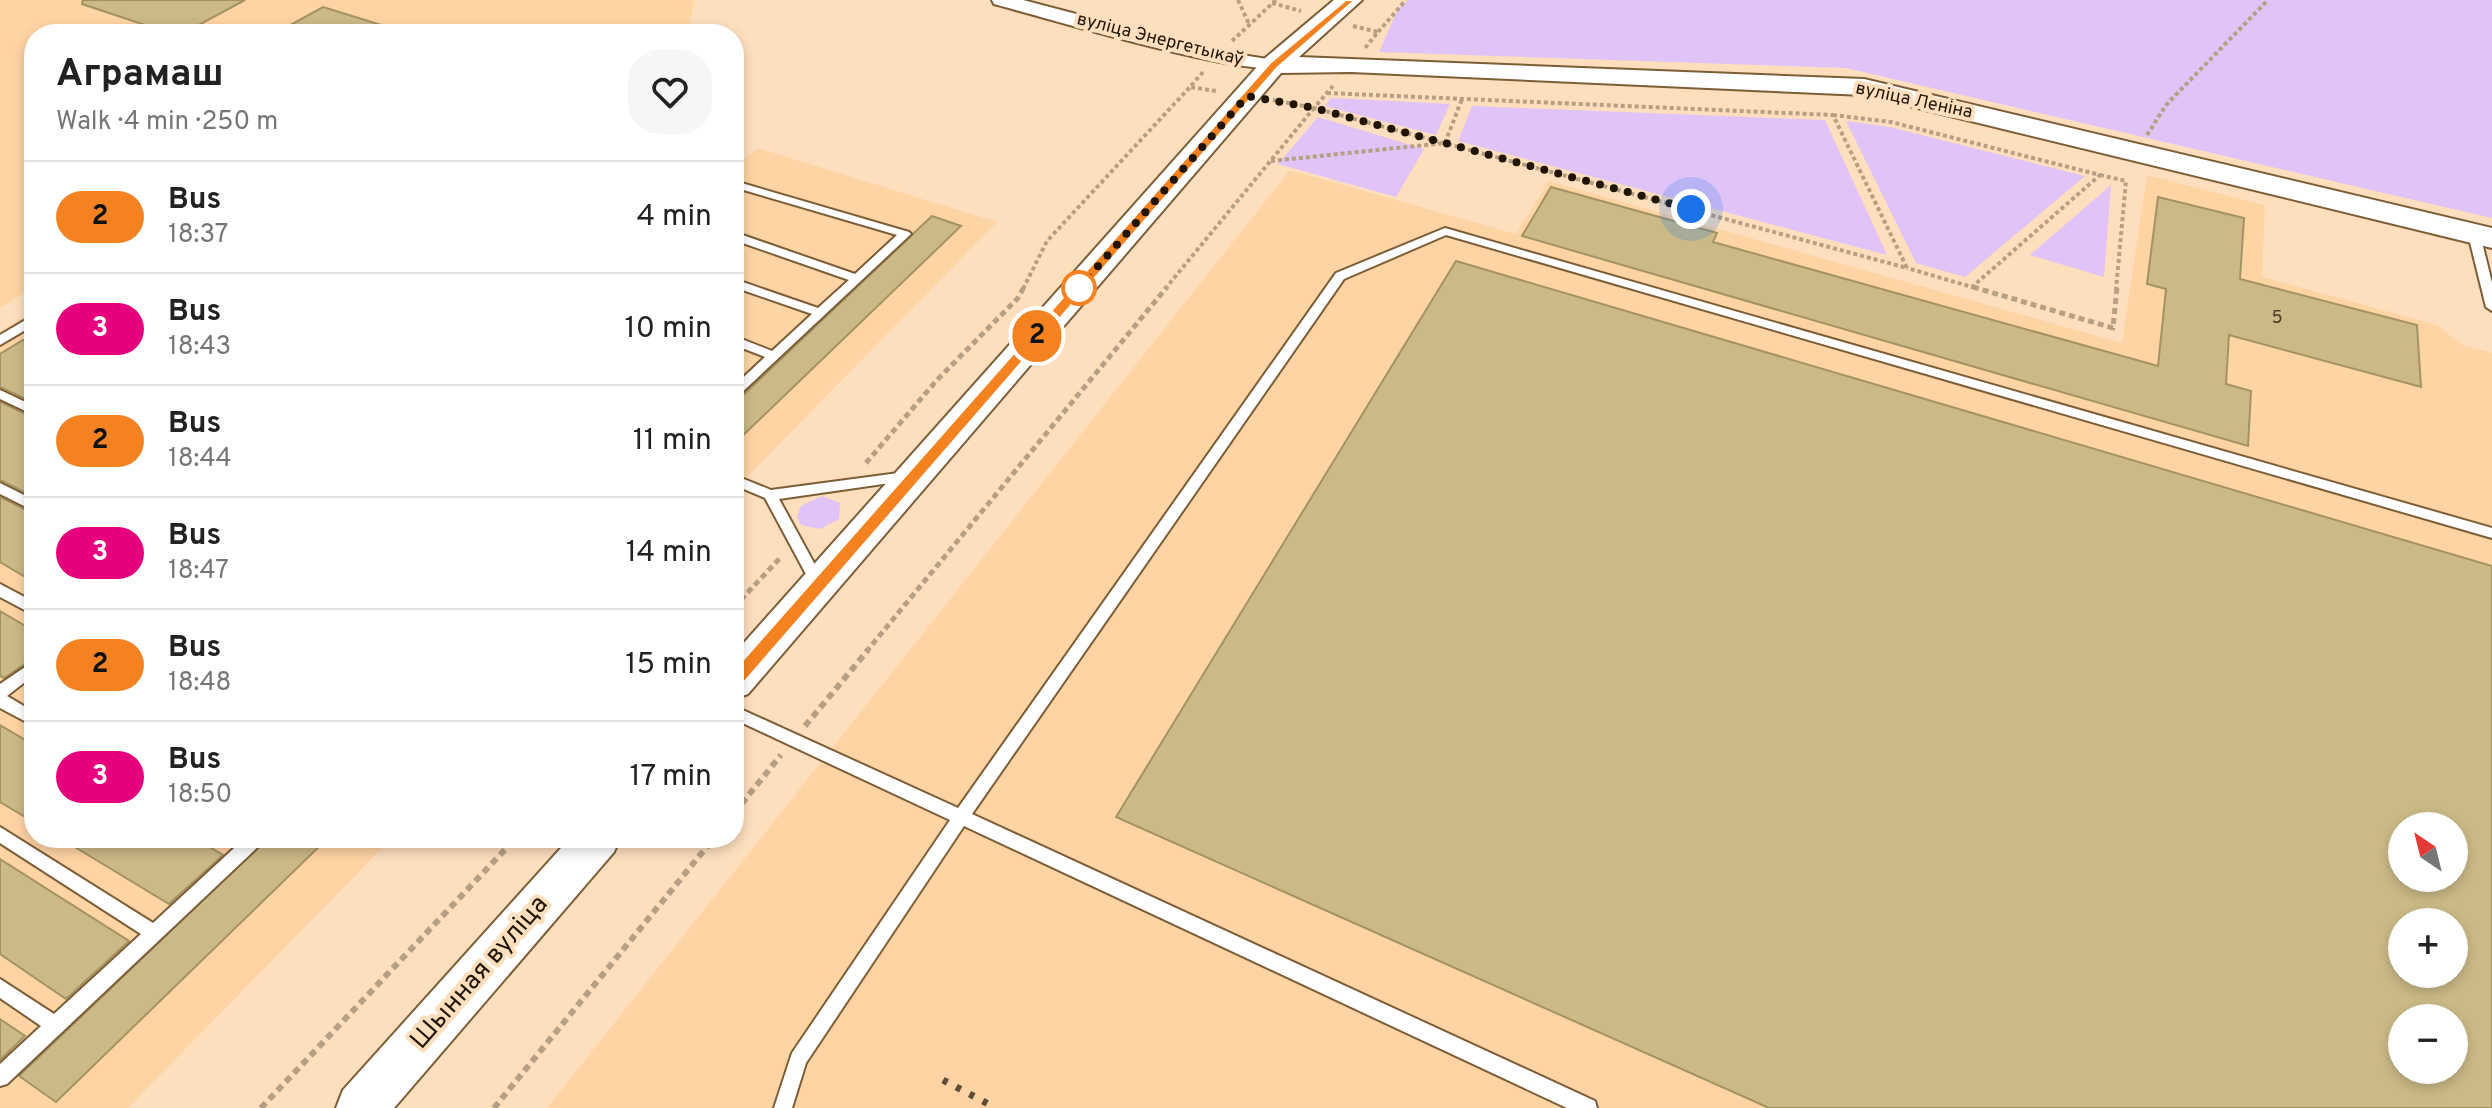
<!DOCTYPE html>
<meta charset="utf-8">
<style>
body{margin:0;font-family:Overpass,sans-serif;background:#f6f6f6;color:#222;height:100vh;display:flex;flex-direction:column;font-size:30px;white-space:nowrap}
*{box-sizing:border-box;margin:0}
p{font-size:26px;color:#767676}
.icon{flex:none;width:44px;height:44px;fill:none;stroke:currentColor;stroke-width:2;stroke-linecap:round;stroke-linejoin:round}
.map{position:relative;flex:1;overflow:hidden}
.sheet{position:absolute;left:24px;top:24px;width:720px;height:824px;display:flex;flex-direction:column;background:#fff;border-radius:32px;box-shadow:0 4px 12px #0003}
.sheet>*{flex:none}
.badge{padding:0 16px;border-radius:26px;font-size:28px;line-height:52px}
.needle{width:52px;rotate:325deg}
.buttons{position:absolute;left:2388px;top:812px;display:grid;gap:16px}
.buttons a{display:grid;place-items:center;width:80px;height:80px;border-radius:50%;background:#fff;box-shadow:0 4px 12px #0003;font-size:40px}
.you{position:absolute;width:40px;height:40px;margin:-20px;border:6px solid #fff;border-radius:50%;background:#1a73e8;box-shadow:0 0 0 12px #1a73e833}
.map>.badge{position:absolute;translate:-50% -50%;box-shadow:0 0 0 4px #fff}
.round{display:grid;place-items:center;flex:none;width:84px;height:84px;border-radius:32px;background:#f6f6f6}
.overview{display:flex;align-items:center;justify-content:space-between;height:136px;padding:0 32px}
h1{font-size:38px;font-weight:700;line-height:60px}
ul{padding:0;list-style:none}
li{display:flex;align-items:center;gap:24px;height:112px;padding:0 32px;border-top:2px solid #e0e0e0}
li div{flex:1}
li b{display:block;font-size:30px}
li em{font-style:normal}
li .badge{min-width:88px;font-weight:700;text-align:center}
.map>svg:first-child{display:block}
</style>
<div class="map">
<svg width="2492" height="1108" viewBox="0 0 2492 1108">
<rect width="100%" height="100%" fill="#fddfbe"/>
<g fill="#ffd4a4" fill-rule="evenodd">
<polygon points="0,0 695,0 687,34 34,34 34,287 0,308"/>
<polygon points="758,148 997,222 734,490 734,168"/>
<path d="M1290,170l226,64 33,-53 573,162 25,-168 118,30 -3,72 175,48 27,21 28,7v755h-1945zM2402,826h52v52h-52zM2402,922h52v52h-52zM2402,1018h52v52h-52z"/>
<polygon points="34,310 34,838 392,838 128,1108 0,1108 0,332"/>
</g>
<g fill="#e0c3f7">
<polygon points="1409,0 2492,0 2492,218 1846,68 1379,52 1398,9"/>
<polygon points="1331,98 1450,104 1436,135 1325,106"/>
<polygon points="1472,106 1825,120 1887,255 1458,141"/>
<polygon points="1318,117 1424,149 1396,197 1278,164"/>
<polygon points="1846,121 1890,127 2085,176 1965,277 1916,263"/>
<polygon points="2111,185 2104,277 2030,255"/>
<polygon points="822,496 840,503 839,519 820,529 801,525 797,516 801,506"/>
</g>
<g fill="#cbb987" stroke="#a49362" stroke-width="2" fill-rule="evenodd">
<polygon points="83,0 245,0 182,34 172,34 82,4"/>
<polygon points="323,7 394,29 393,34 274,34"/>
<polygon points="1551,187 1717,233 1713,242 2158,366 2166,289 2147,284 2158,197 2244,218 2240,279 2417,325 2421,387 2229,335 2226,384 2251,391 2248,446 1522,236"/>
<polygon points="932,216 961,226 734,444 734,400 740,398"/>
<path d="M1456,261l1036,305v542h-723l-653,-291zM2402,826h52v52h-52zM2402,922h52v52h-52zM2402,1018h52v52h-52z"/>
<polygon points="23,340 34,346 34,403 0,387 0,354"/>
<polygon points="0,402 34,418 34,497 0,480"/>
<polygon points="0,497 34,514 34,582 0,562"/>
<polygon points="0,611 34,631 34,658 4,678 0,676"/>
<polygon points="0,725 34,745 34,822 0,802"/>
<polygon points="60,838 194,838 223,855 169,904"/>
<polygon points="268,838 328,838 56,1102 19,1076"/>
<polygon points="0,859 129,941 66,999 0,954"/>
<polygon points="0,1019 25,1036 0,1060"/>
</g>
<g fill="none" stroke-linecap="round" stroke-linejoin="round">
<g stroke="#7d5d36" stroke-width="4">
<g id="service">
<polygon points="738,182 909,232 911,234 738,396 734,397 734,386 765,357 734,345 734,336 772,351 812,314 734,287 734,279 818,308 849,280 734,240 734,232 855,274 897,235 740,189 734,192 734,183"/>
<polygon points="1445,228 2492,528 2492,538 1446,235 1344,279 972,814 1595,1101 1597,1108 1567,1108 964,826 806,1063 792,1108 774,1108 792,1053 950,820 734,719 734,706 958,808 1336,273"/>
<polygon points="2474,231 2480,234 2492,283 2492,311 2486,307 2468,234"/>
<polygon points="34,315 34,325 0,345 0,335"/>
<polygon points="0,390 34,406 34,415 0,399"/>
<polygon points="906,472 911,474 913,477 911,480 779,499 826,585 824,589 814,589 765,498 734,485 734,475 771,490"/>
<polygon points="0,483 34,500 34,511 0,494"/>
<polygon points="0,584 34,602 34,615 0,597"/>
<polygon points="34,661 34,675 7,696 34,712 34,726 0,708 0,684"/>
<polygon points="0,827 153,923 245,838 264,838 262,843 7,1084 0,1086 0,1064 41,1026 0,998 0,979 54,1014 141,934 0,843"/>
</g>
</g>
<g stroke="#7d5d36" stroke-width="4">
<path id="minor" d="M992,0h31l194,51 63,10 3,4c-17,19 -251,-51 -289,-61z"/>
</g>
<g stroke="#7d5d36" stroke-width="4">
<g id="secondary">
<polygon points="1334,0 1362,0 1299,57 1864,79 2492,228 2492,248 1864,95 1351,72 1281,73 748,694 734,699 734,654 1264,59"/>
<polygon points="570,838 620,838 614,852 394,1108 336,1108 343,1090"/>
</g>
</g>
<g stroke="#b79f83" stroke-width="4" stroke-dasharray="4 3" stroke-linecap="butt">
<polyline points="1238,0 1249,24"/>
<polyline points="1272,3 1301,11"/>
<polyline points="1353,26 1378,32 1365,48"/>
<polyline points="1378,32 1406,0"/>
<polyline points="1232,41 1276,0"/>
<polyline points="1203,72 1190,87 1216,91"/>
<polyline points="1327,93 1833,115 1907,268 1314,108 1333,86"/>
<polyline points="1833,115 1891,122 2100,175 1972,287 1907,268"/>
<polyline points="2147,135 2166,105 2268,0"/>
<polyline points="1271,161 1445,143 1462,99"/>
<polyline points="2100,175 2126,181 2116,289"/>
<polyline points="1973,287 1979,289"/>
<polyline points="1023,289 1047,241 1190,87"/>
<polyline points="1165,289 1314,108 1273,100"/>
</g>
<g stroke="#b79f83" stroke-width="5" stroke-dasharray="6 4" stroke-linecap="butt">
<polyline points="1973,287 2113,328 2117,287"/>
<polyline points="866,463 937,380 1018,298 1024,287"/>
<polyline points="734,607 781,557"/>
<polyline points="866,652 1167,287"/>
</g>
<g stroke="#b79f83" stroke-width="6" stroke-dasharray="7 5" stroke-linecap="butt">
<polyline points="805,726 868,650"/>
<polyline points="734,813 781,755"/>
<polyline points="261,1108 516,838"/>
<polyline points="494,1108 714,838"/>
</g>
<use href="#service" fill="#fff" fill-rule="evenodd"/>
<use href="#minor" fill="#fff" fill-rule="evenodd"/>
<use href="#secondary" fill="#fff" fill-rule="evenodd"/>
<polyline stroke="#5e4d38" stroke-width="7" stroke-dasharray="5 10" stroke-linecap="butt" points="943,1080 996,1108"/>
</g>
<polygon fill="#f58220" stroke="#fff" stroke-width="2" points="1346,0 1355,0 1277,68 740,687 728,687 728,677 1270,63"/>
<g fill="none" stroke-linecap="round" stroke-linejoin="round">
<polyline stroke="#201404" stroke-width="8" stroke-dasharray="0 14.4" points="1079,288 1247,96 1314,108 1691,209"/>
</g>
<circle fill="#fff" stroke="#f58220" stroke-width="4" cx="1079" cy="288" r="16"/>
<g text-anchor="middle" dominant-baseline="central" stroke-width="8" stroke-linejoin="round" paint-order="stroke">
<g font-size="18" fill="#201404" stroke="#fddfbe">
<text transform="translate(1160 40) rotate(14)">вуліца Энергетыкаў</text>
<text transform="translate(1914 101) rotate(12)">вуліца Леніна</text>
</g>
<g font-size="18" fill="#4b3d25">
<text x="2277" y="318">5</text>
</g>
<g font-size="26" fill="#201404" stroke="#fddfbe">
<text transform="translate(480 973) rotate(-49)">Шынная вуліца</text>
</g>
</g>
</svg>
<div class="buttons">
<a><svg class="needle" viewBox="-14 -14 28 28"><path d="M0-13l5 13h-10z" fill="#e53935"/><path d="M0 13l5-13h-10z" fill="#767676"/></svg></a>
<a>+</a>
<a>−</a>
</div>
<div class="you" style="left:1691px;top:209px"></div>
<b class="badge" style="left:1037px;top:336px;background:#f58220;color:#111">2</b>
<section class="sheet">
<div class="overview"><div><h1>Аграмаш</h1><p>Walk · 4 min · 250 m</p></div><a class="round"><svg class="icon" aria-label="heart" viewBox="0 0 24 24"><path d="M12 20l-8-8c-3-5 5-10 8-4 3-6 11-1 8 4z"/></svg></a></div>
<ul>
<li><span class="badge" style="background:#f58220;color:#111">2</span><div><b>Bus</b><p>18:37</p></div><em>4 min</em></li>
<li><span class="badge" style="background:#e6007e;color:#fff">3</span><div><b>Bus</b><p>18:43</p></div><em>10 min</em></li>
<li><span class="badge" style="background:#f58220;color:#111">2</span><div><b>Bus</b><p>18:44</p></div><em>11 min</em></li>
<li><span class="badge" style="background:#e6007e;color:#fff">3</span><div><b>Bus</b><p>18:47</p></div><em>14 min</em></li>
<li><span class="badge" style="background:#f58220;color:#111">2</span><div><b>Bus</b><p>18:48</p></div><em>15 min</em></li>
<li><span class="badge" style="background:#e6007e;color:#fff">3</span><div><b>Bus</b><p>18:50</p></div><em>17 min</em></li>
</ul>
</section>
</div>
